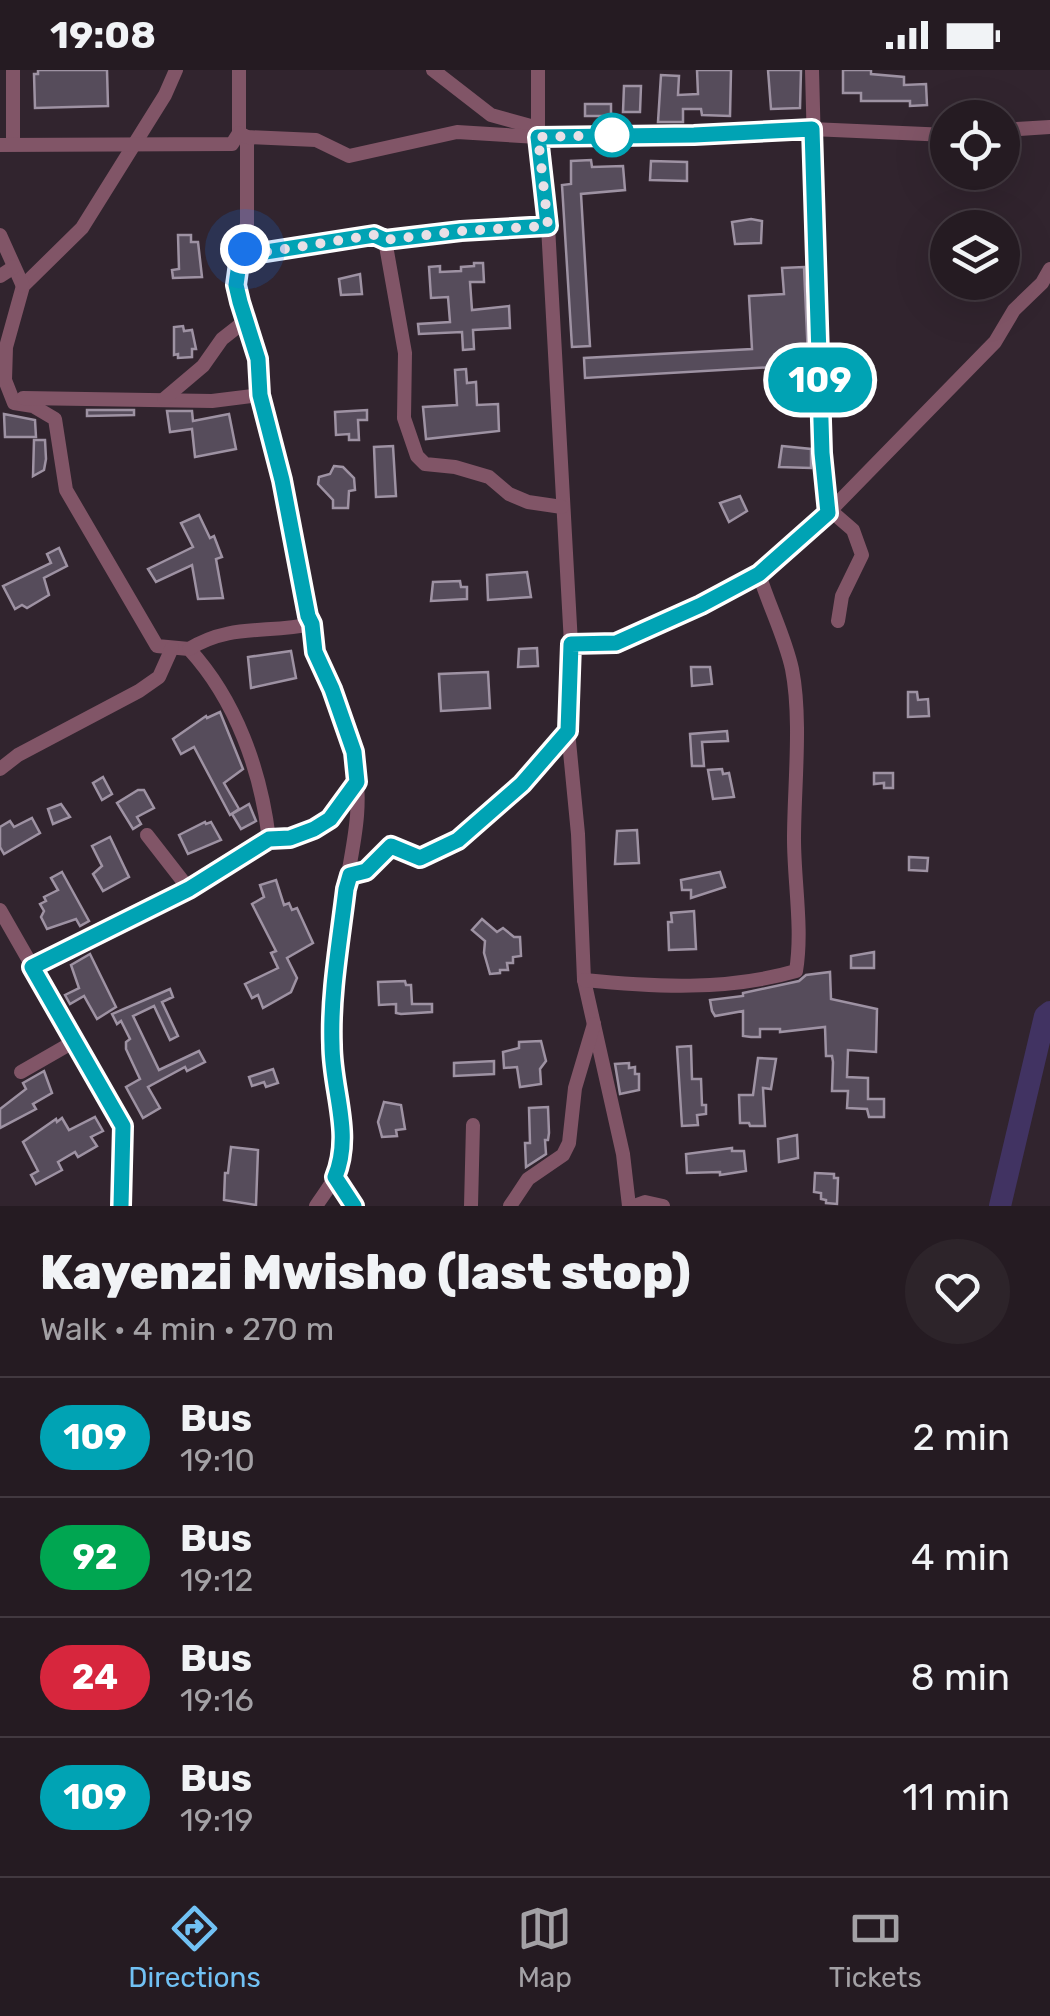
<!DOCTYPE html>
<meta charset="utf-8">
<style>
body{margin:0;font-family:Rubik,sans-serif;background:#2d242a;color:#f1f3f6;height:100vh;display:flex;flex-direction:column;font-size:38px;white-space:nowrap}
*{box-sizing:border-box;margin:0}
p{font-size:32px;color:#a3a1a5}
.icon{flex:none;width:55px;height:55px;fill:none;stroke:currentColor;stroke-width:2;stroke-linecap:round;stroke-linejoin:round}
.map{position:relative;height:1136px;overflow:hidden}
.details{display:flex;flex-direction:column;background:#251b22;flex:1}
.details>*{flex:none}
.badge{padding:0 20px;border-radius:32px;font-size:35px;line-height:65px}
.fabs{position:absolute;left:930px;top:30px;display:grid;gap:20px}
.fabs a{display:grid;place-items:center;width:90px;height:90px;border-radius:50%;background:#251b22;box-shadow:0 10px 40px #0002,0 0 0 2px #423940;font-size:50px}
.you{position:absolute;width:50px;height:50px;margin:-25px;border:8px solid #fff;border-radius:50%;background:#1a73e8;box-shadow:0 0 0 15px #1a73e833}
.map>.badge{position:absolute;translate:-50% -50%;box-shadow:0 0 0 5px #fff}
.round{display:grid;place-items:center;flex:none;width:105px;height:105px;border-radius:52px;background:#2d242a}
.headline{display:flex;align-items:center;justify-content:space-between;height:170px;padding:0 40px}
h1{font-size:48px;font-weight:800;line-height:75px}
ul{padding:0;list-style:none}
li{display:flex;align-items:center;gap:30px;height:120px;padding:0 40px;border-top:2px solid #423940}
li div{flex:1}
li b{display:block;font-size:38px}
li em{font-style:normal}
li .badge{min-width:110px;font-weight:700;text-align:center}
.status{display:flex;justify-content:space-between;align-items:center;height:70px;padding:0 50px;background:#251b22;direction:ltr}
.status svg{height:28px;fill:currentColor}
.tabs{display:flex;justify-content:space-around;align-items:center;height:140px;border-top:2px solid #423940;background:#251b22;font-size:28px;color:#a3a1a5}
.tabs a{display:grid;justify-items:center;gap:5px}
.tabs .selected{color:#71c1f4}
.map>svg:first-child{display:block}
</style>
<div class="status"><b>19:08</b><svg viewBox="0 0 49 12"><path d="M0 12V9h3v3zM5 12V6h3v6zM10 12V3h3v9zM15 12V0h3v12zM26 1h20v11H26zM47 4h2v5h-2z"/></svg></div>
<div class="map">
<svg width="1050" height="1136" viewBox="0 0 1050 1136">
<rect width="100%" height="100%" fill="#31242e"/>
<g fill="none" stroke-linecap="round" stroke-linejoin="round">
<polyline stroke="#413362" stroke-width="22" points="1000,1136 1045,946 1050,942"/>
</g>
<g fill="#564c5b" stroke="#9e92a3" stroke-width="2.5">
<polygon points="38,0 107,0 108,36 35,38 34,4 38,4"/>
<polygon points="697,0 731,0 730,46 702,45 701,39 683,39 683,52 658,52 661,5 679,6 678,25 698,24"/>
<polygon points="768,0 801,0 800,38 771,39"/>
<polygon points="843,0 871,0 871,4 904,7 904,15 926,14 927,35 910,36 910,31 861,31 861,23 843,23"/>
<polygon points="624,16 641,16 640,42 623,42"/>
<rect x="585" y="34" width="26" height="12"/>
<polygon points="591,90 592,97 623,96 625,120 581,124 590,276 572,277 562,115 571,114 571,91"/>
<polygon points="651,91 687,92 687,111 650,110"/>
<polygon points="751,149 762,151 761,173 735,174 732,152"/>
<polygon points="178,165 191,165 191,172 198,172 202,207 173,208 172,200 179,199"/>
<polygon points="474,193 483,193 484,212 470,212 472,240 509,236 510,258 473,260 474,279 463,280 462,262 419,264 418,254 450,252 448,227 431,228 429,197 440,196 440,202 461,201 461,197 474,196"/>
<polygon points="804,197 808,287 772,291 773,297 585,308 584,288 752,279 749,226 784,224 782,198"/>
<polygon points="360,204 362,224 341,225 339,209"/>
<polygon points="183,256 184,261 192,260 196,279 192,279 192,287 178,288 178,284 174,285 174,257"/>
<polygon points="466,299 467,313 476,312 477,335 498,334 499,361 426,369 423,337 457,335 455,300"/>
<polygon points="87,340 134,340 134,345 87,346"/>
<polygon points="367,340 367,350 358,350 359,370 349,370 349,364 336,365 335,342"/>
<polygon points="167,341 192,341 193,351 229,344 236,379 195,387 192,359 170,362"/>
<polygon points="4,344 35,350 36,367 5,367"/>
<polygon points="34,370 45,370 46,389 44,400 33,406"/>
<polygon points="393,376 396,426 376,427 374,377"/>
<polygon points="782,376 811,379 811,398 779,397"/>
<polygon points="334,396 343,397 354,408 355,420 349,421 348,438 333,438 333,430 318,414 319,407 330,404"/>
<polygon points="740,426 747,441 729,452 720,433"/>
<polygon points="199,445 210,468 214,466 222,487 216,489 223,528 198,529 192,495 156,512 148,499 193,477 181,453"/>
<polygon points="59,478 67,496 44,508 49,525 27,538 22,535 15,539 3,516 51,493 47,484"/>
<polygon points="527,502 531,527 488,530 487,505"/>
<polygon points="460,511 461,517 467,517 467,529 431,531 433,512"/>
<polygon points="537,578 538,596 518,597 519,579"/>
<polygon points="291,581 296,608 251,618 248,587"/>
<polygon points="691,597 710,597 712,614 692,616"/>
<polygon points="488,602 490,638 441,641 439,604"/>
<polygon points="908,622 917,622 918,630 928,629 929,646 908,647"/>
<polygon points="220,642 243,699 224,713 239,739 230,745 194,677 181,684 173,669 206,646 207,648"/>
<polygon points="727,661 728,671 702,672 704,696 692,696 690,664"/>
<polygon points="722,699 723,704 729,703 734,727 713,729 708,700"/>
<polygon points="874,703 893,703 893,718 884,718 884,713 874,714"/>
<polygon points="103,707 112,724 102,730 93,713"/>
<polygon points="138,720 144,720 154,738 137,747 141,754 133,759 117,733"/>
<polygon points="61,734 70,747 53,754 48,739"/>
<polygon points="249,734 256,751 241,759 232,744"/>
<polygon points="32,748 40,763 4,784 0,777 0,757 10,751 14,757"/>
<polygon points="205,752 206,754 211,752 221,770 188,784 179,765"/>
<polygon points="637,760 639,793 615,794 617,761"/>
<polygon points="110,767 129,807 103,821 93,804 102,796 92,776"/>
<polygon points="909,787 928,788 927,801 909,800"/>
<polygon points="62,802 89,851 80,856 76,849 47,859 41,847 44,841 40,834 46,831 44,827 58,820 51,808"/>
<polygon points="720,802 725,817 691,828 691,820 682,820 681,810"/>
<polygon points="276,810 284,835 289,833 292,840 297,838 313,873 287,888 297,908 291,922 263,938 258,925 252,928 245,914 278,898 271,883 276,881 252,834 264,827 260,815"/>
<polygon points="694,841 696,879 669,880 668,852 672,852 671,843"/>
<polygon points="482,849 497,862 503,858 514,867 520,867 521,886 513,887 513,893 507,893 508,900 500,900 500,903 490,904 484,883 485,871 472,860"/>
<polygon points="874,882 874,898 851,898 851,886"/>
<polygon points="90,884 116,937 97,949 84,926 70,934 65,925 79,918 71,895"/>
<polygon points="830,902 831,929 877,939 876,982 848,980 847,1007 868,1008 868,1029 884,1029 884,1047 869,1047 867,1039 847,1038 848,1021 832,1021 833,992 832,986 826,986 825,957 780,962 780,959 760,959 760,967 751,967 743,966 743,941 715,946 712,941 710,930 743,926 743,923 799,911 806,905"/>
<polygon points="405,911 406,915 411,915 412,934 432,934 432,942 401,944 396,943 396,934 379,935 378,912"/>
<polygon points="170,919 173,927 162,932 178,966 170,970 154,936 133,946 159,1000 199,981 205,992 187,1001 185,997 148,1017 160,1038 143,1048 126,1017 140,1009 126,979 126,972 130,969 121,951 117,954 112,944"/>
<polygon points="541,971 546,991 540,999 541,1014 520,1017 517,997 504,998 503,982 519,978 519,972"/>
<polygon points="691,976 692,1009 701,1009 702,1035 706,1035 706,1044 697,1045 698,1055 682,1056 677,977"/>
<polygon points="758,988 776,989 771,1019 763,1018 765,1056 750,1056 749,1053 740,1053 739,1025 753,1025"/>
<polygon points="494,991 494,1004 454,1006 454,993"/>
<polygon points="629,993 629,998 635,997 635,1004 639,1004 639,1020 620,1024 615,994"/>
<polygon points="273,999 278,1013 266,1017 264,1012 252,1016 249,1007"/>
<polygon points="44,1001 52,1023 33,1034 36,1039 0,1058 0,1039 26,1019 23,1013"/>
<polygon points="384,1032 401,1035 405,1059 396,1060 397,1066 382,1067 378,1052"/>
<polygon points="548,1037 549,1063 548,1070 545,1070 546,1084 526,1097 525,1073 530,1073 529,1038"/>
<polygon points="95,1047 103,1061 91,1067 97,1076 78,1087 75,1082 58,1092 62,1100 36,1114 31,1105 38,1101 23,1072 56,1049 57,1052 62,1048 69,1060"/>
<polygon points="797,1065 798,1088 779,1092 778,1069"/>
<polygon points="231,1077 258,1080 256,1135 224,1130 225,1103 228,1103"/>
<polygon points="732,1078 732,1081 744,1081 746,1101 720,1105 720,1102 687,1103 686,1084"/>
<polygon points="815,1103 834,1104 834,1108 838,1108 837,1134 826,1133 826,1130 821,1129 821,1123 814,1122"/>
</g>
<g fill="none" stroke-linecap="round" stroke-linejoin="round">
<g stroke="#815567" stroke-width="14">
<polyline points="13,0 13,72"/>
<path d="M176,0l-11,25 -83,133 -59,58 -17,61 -1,33 9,23 19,3 22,13 11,71 91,156 32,3c47,51 72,122 80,190"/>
<polyline points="433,0 491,45 538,58"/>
<polyline points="538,0 538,67 548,156 571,574 568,661 578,764 584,910 623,1084 629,1136"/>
<polyline points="812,0 822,383 828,443 831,441 853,460 862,485 842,526 838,551"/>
<polyline points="1002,60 1050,57"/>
<polyline points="239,63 239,0"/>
<path d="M247,67v87l-10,61 21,74 2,36 52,229c5,46 34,85 42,131 9,53 0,85 -9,136 -8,47 -14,106 -13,153 0,39 16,76 9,115 -2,17 -16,33 -25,47"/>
<polyline points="0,75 232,74 239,63 247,67 316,70 349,86 457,62 538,67 694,65 811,59 948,65"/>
<polyline points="0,165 23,216"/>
<polyline points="385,170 405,283 404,348 417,386 425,394 455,397 489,407 509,424 528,432 562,437"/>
<polyline points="240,186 374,165 385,170 461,161 548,156"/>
<polyline points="0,206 14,197"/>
<polyline points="23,328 212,331 260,325"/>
<polyline points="164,329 203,296 222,269 245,251"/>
<polyline points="571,574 616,573 638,565 759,504 828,443 995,272 1014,240 1042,213 1050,199"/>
<path d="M189,579c42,-26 78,-15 123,-25"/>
<polyline points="0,699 18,685 139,621 159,607 172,578"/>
<polyline points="147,765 189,819"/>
<path d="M350,805l16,-4 25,-25 29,12c54,-20 110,-84 148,-127"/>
<polyline points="0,840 123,1055 121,1136"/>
<polyline points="31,897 189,819 269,769 290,768 314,759 329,749 356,714"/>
<path d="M584,910c70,7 143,11 212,-9 7,-42 -2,-89 -2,-132 0,-52 8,-119 -2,-170 -7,-32 -23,-63 -33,-95"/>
<polyline points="21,1002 75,971"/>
<polyline points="335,1107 354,1136"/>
<polyline points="471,1136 473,1055"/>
<polyline points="510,1136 528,1109 563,1085 569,1073 575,1018 594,954"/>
<polyline points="634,1136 645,1132 663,1136"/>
</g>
</g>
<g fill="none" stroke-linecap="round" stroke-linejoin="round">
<g stroke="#fff" stroke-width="22">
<path id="line" d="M121,1136l2,-80 -91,-159 157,-78 80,-50 21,-1 24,-9 16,-10 27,-37 -3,-30 -22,-63 -17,-37 -3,-28 -4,-8 -26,-136 -22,-85 -2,-36 -18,-57 -4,-17 4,-29 134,-21 11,5 76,-9 87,-5 -10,-89 156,-2 118,-6 10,324 6,60 -69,61 -58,31 -85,38 -45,1 -3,87 -46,53 -64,56 -38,18 -29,-12 -25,25 -16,4 -4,14c-6,51 -16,105 -14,156 0,45 21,89 3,132l19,29"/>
</g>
<use href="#line" stroke="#00a3b4" stroke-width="15"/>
<polyline stroke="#e9e0e6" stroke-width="10" stroke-dasharray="0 18" points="245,179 240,186 374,165 385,170 461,161 548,156 538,67 615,65 612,65"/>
</g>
<circle fill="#fff" stroke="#00a3b4" stroke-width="5" cx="612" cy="65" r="20"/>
</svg>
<div class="fabs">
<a><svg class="icon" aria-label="locate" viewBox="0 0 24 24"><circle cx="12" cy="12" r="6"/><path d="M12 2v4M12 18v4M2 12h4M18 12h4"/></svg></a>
<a><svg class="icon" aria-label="layers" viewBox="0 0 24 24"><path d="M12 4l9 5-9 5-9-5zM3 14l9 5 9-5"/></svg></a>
</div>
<div class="you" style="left:245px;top:179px"></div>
<b class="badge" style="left:820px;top:310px;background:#00a3b4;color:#fff">109</b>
</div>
<section class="details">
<div class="headline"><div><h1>Kayenzi Mwisho (last stop)</h1><p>Walk · 4 min · 270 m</p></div><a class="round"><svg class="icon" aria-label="heart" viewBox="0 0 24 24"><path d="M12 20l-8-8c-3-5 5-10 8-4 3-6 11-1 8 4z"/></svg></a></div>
<ul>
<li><span class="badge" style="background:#00a3b4;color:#fff">109</span><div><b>Bus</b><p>19:10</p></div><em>2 min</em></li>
<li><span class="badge" style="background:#00a651;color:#fff">92</span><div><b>Bus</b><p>19:12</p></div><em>4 min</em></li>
<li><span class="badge" style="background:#d7263d;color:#fff">24</span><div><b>Bus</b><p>19:16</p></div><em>8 min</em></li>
<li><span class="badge" style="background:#00a3b4;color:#fff">109</span><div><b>Bus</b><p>19:19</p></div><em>11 min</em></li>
</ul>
</section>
<nav class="tabs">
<a class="selected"><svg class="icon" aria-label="directions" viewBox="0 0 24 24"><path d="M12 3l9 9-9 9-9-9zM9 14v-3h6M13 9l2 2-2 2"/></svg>Directions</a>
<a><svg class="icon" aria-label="map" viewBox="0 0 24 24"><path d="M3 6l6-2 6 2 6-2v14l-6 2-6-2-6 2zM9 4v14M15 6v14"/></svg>Map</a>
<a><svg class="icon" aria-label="tickets" viewBox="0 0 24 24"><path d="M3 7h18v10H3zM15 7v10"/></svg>Tickets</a>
</nav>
